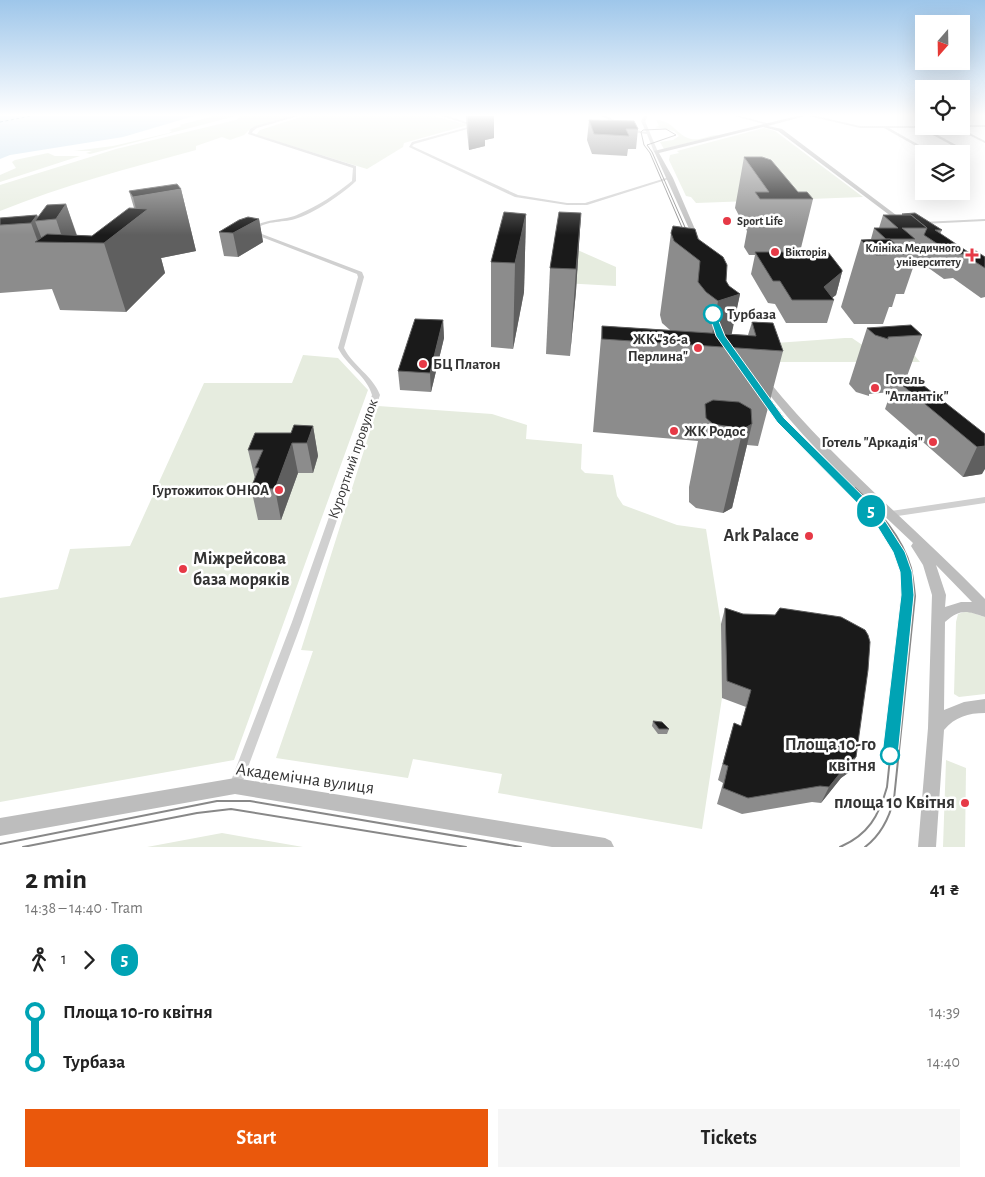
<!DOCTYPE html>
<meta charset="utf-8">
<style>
body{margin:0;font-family:"Alegreya Sans",sans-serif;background:#f6f6f6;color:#222;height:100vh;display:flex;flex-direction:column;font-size:19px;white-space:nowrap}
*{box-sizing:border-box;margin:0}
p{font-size:16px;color:#767676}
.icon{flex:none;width:28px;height:28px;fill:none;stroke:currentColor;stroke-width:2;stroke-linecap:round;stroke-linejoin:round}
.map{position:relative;height:847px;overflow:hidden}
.details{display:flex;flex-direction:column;background:#fff;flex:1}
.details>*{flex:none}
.badge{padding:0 10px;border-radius:16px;font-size:18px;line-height:32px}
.needle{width:32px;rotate:200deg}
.tools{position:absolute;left:915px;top:15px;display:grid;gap:10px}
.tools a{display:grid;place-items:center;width:55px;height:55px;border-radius:0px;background:#fff;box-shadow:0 5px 20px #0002;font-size:25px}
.map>.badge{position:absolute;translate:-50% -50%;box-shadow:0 0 0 2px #fff}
.legs{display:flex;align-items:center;gap:8px;height:55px;padding:0 25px;font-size:16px}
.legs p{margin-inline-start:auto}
.headline{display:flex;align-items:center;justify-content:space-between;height:85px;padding:0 25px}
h1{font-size:28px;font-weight:600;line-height:38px}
.button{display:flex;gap:10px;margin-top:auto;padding:10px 25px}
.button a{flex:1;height:58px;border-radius:0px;background:#ea580c;color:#fff;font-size:20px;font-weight:600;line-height:58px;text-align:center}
.button a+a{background:#f6f6f6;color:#222}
ul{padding:0 25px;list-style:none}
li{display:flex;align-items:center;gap:18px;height:50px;font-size:19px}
li i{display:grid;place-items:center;width:8px;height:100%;margin:0 6px;background:currentColor}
li i::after{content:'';width:12px;height:12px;margin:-6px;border:4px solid;border-radius:50%;background:#fff}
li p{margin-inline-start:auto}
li:first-child i{background:linear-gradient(#0000 50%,currentColor 0)}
li:last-child i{background:linear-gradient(currentColor 50%,#0000 0)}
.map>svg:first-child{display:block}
</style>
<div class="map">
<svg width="985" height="847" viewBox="0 0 985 847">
<rect width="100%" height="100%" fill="#fff"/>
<g fill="#e6ecdf">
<polygon points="215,116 236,116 90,154 86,153 92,151 74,151 113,146 169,133 172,131 169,130 182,126 179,125"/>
<path d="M241,116h52l-42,12 -7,7 -14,5 -8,-3 -26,9v4c-66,18 -132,35 -196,61v-26l116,-36 120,-29z"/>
<polygon points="304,116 434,116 468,125 404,143 403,147 367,169 256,135 260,130"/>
<path d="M656,120c17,0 21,16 35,19 10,2 19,-5 28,-4l-55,14 -4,-7 13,-2 6,-4 -5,-5 -19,-4 4,-1z"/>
<polygon points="764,128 775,131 863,197 696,203 691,197 686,196 669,160 670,155 679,153 677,151"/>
<polygon points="48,153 55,156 80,156 0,182 0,175 16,168 12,162 15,160"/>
<polygon points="573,248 616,267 616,286 563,283"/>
<polygon points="845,338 852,338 880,357 915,356 920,362 777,362 761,344"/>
<polygon points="303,355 338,358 368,390 234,760 0,802 0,598 58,589 70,549 130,546 204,383 292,383"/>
<polygon points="378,406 492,414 527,425 526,439 582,444 581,469 585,473 613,475 617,496 623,505 677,525 706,529 721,624 722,698 702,829 498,793 502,774 413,759 408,778 276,758 313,651 301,650"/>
<polygon points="967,611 985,617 985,694 959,697 954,694 956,622 958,614"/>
<polygon points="946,760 966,768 965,847 943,847"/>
<polygon points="222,833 303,847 147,847"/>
</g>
<polygon fill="#cfe2ee" points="0,116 194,116 123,137 10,155 0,159 0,170"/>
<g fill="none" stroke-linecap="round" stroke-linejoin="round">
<polyline stroke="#3f7597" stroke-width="1" stroke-dasharray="3 2.5" stroke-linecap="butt" points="0,122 31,116"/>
<g fill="#d0d0d0" fill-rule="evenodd">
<path d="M292,116h6l-41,12 -4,3 -1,2 104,33v15c-15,14 -41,32 -61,38 -13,4 -31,1 -41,12l108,41 2,5 -20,71c9,18 29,28 36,47l-78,227 -61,164 -2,4 -4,2 -4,-2 -2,-4 63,-164 80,-227c-5,-19 -25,-29 -34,-47l20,-71 -1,-3 -108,-42c11,-15 34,-10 50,-18 19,-8 37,-20 53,-33l1,-13 -105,-34 2,-5 5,-3z"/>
<polygon points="442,116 448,116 478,126 414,144 412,146 518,195 567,203 585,203 669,177 672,178 587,205 567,205 515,197 409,147 412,142 472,126"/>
<polygon points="601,116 606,116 635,130 646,132 641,121 644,116 648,116 645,121 658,152 656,153 654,152 647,134 633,132"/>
<polygon points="734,116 740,116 770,124 768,125"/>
<polygon points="809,116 816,116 860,126 961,126 961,125 985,125 985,127 958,127 985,141 985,143 953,127 925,128 969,152 968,154 920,128 889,128 935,154 930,154 884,128 860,128"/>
<polygon points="985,219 985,221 922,224 920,223 922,222"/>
<polygon points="985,497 985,503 891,517 888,516 887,514 888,512 891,511"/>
</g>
<g fill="#bdbdbd" fill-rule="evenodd">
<polygon points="797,116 805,116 768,126 782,129 904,221 904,223 900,223 778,131 763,127 659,153 673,178 700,241 695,242 654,151"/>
<path d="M764,378l3,1c66,82 145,145 218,220v18c-18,-6 -24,-9 -40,5l-1,88 20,-8 21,-3v14c-17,0 -30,4 -41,17l-8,117h-18l10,-119 4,-133 -9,-30 -12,-19 2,-3c-54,-51 -110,-102 -154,-162zM936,565l36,37h-11l-16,5 1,-12z"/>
<polygon points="235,778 605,838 611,841 614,847 552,847 235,794 0,836 0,818"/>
</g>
<g stroke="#888" stroke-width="1">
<polyline points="687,239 650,153 644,145 641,132 643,130 666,129 676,135 647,145 652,152 691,241"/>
<polyline points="762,388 789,425 856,489"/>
<polyline points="761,393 786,427 851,489"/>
</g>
<g stroke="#888" stroke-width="2">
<path d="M855,488c23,22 47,48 56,80 2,9 3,19 4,28l-21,203c-5,20 -13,36 -29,48"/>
<polyline points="0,844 217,801 250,801 521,847"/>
<polyline points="23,847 197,813 231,809 466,847"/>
<path d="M840,847c28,-12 39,-31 47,-60l20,-192c-1,-9 -1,-19 -3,-27 -9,-32 -31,-58 -54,-80"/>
</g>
</g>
<g fill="#8c8c8c">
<polygon points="466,116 494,116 494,138 485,140 485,146 469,150 467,132"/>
<polygon points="589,120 638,129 636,149 628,149 627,156 592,154 587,140"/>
<polygon points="744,157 798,192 813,199 800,252 842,272 836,295 832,298 834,300 827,323 786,323 775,304 768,303 751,274 755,255 749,255 744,247 747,231 735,208"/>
<polygon points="181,189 196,251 161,258 165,273 126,312 60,310 52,289 0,293 0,218 37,215 38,217 66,204 77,235 92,236 134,208 129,191"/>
<polygon points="581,213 576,291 570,356 546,354 550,268"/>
<polygon points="526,214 524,292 513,349 491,347 491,262"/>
<polygon points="902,214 942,230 940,234 968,252 985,257 985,297 981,298 953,278 944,279 916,259 904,294 896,294 892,307 889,307 883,324 854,324 841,307 861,240 871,239 874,228 879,228 883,215 902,215"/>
<polygon points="259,219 263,242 238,257 224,256 219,232"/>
<polygon points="671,233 698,239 729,286 740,294 731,334 748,335 752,322 783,351 758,446 747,445 732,508 723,513 696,508 689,502 689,487 698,441 593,432 602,326 670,330 662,323 660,315"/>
<polygon points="443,320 444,338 431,392 400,390 398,371"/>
<polygon points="867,328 922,335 906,379 985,434 982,474 963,477 885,409 891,392 869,394 869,396 856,392 849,384"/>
<polygon points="313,426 318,456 313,473 298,473 281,520 258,520 251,488 255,479 248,450"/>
<polygon points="725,608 848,773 841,778 821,803 812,802 742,814 717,804 723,783 718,780 729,740 734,723 741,726 746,707 722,698 721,624"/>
<polygon points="653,721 669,729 667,734 658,734 652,726"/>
</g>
<g fill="#5f5f5f">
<polygon points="468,116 494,116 494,138 485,140 485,146 469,150"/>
<polygon points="181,189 196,251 161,258 165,273 126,312 104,243 138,217 133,197"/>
<polygon points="66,204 79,243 64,243 56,219"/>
<polygon points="581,213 576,291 570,356 576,269"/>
<polygon points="526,214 524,292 513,349 515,263"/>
<polygon points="37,215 39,220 35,221 43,242 38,242 31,223"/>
<polygon points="259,219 263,242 238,257 233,233"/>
<polygon points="842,272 836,295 829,300 824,287"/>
<polygon points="740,294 729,347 710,346 718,301"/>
<polygon points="443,320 444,338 431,392 430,373"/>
<polygon points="752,424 732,508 723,513 743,429"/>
<polygon points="313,426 318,456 313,473 307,443"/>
<polygon points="292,443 298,473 281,520 275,489"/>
<polygon points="985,446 985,469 982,474 963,477 977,447"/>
<polygon points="856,757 848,773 841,778 821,803 829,787 849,762"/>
</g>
<g fill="#1a1a1a" stroke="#5f5f5f">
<polygon points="589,120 634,121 638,129 626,129 629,136 594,134"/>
<polygon points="744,157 762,157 771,160 798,192 807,192 813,199 760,199 755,192 769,192"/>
<polygon points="177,184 181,189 133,197 129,191"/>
<polygon points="66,204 56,219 35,221 47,205"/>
<polygon points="129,208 148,209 104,243 35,242 47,234 92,236"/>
<polygon points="504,212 526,214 515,263 491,262"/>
<polygon points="559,212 581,213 576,269 550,268"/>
<polygon points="915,213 942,230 935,230 968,252 976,251 985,257 985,268 963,254 953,254 924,235 927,228 911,215 904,215 902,214"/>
<polygon points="37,215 31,223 0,225 0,218"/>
<polygon points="883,215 911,215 927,228 902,228 915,239 886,239 874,228 898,228"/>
<polygon points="248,217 259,219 233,233 219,232 239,220"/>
<polygon points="673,226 695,229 698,239 723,257 727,265 726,281 729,286 740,294 718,301 706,292 698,282 700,261 674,241 671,233"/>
<polygon points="890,239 906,254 876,255 861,240"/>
<polygon points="755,252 828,252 842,270 842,272 824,287 834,300 792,300 780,281 773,281"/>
<polygon points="415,319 443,320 430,373 398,371"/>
<polygon points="752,322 773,323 783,351 602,339 602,326 756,336"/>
<polygon points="911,325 922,335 888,337 888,339 875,335 867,328"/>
<polygon points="914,378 985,434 985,446 977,447 896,380"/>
<polygon points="713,400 739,402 751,409 752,424 743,429 713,424 706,418 705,404"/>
<polygon points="294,425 313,426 307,443 292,443 275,489 251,488 259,468 255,468 263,450 248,450 255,433 291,433"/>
<polygon points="725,608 743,614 775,615 780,608 841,617 865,630 868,635 870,642 868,670 856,757 849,762 829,787 820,786 748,798 723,788 728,766 723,764 734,723 741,726 751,690 727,681"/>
<polygon points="653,721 662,722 669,729 659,729"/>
</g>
<linearGradient id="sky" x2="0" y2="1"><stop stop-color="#9ec6ea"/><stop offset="0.49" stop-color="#fff"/><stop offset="1" stop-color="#fff" stop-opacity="0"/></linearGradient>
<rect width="985" height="235" fill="url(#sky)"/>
<polygon fill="#00a3b4" stroke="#fff" points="713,311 716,314 725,336 784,418 880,513 905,552 912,572 914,595 898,755 895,761 890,763 884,761 882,755 901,595 900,572 893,552 872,518 777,422 716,336 709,314"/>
<g fill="#e63946" stroke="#fff" stroke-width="2">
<circle cx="727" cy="221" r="5"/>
<circle cx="775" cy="252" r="5"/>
<path d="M969.5 247.5h5v5h5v5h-5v5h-5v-5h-5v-5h5z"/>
<circle cx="698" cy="348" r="5"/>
<circle cx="423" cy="364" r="5"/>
<circle cx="875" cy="388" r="5"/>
<circle cx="674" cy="431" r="5"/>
<circle cx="933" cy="442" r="5"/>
<circle cx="279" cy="490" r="5"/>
<circle cx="809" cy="536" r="5"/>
<circle cx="183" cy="569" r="5"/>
<circle cx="965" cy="803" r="5"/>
</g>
<g fill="#fff" stroke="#00a3b4" stroke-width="2.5">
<circle cx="713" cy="314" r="9"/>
<circle cx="890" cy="755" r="9"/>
</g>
<g text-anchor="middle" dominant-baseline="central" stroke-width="5" stroke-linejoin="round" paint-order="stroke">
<g font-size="12" font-weight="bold" fill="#333" stroke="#fff" text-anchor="start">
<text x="737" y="221">Sport Life</text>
<text x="961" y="248" text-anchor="end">Клініка Медичного<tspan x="961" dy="14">університету</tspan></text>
<text x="785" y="252">Вікторія</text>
</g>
<g font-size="15" font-weight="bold" fill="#333" stroke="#fff" text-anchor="start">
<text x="727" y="314">Турбаза</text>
</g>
<g font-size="15" font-weight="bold" fill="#333" stroke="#fff" text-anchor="end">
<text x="688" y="339">ЖК "36-а<tspan x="688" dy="17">Перлина"</tspan></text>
<text x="433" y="364" text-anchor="start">БЦ Платон</text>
<text x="885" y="379" text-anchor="start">Готель<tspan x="885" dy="17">"Атлантік"</tspan></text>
<text x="684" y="431" text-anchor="start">ЖК Родос</text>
<text x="923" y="442">Готель "Аркадія"</text>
<text x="269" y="490">Гуртожиток ОНЮА</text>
</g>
<g font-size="15" fill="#333" stroke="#fff">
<text transform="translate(353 459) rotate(-71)">Курортний провулок</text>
</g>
<g font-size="18" font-weight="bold" fill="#333" stroke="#fff" text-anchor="end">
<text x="799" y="536">Ark Palace</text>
<text x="193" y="559" text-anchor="start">Міжрейсова<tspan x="193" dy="21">база моряків</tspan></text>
<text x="955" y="803">площа 10 Квітня</text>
</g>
<g font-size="18" font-weight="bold" fill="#333" stroke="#fff" text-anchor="end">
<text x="876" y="745">Площа 10-го<tspan x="876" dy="21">квітня</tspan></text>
</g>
<g font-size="18" fill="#333" stroke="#fff">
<text transform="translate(305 779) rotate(8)">Академічна вулиця</text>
</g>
</g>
</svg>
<div class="tools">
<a><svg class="needle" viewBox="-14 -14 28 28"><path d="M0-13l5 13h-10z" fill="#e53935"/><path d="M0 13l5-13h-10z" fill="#767676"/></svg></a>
<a><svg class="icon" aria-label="locate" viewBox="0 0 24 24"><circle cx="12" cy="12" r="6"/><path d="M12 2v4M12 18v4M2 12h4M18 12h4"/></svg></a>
<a><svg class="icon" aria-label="layers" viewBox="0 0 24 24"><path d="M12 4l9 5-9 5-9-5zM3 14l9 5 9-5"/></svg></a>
</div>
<b class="badge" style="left:871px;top:511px;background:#00a3b4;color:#fff">5</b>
</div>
<section class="details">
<div class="headline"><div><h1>2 min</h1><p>14:38 – 14:40 · Tram</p></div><b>41 ₴</b></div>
<div class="legs"><svg class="icon" aria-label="walk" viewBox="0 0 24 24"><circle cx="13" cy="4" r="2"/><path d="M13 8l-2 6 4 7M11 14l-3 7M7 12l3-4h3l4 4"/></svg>1<svg class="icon" aria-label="forward" viewBox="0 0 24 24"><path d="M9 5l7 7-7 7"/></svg><b class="badge" style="background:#00a3b4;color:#fff">5</b></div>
<ul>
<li><i style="color:#00a3b4"></i><b>Площа 10-го квітня</b><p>14:39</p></li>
<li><i style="color:#00a3b4"></i><b>Турбаза</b><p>14:40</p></li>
</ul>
<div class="button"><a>Start</a><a>Tickets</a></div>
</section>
